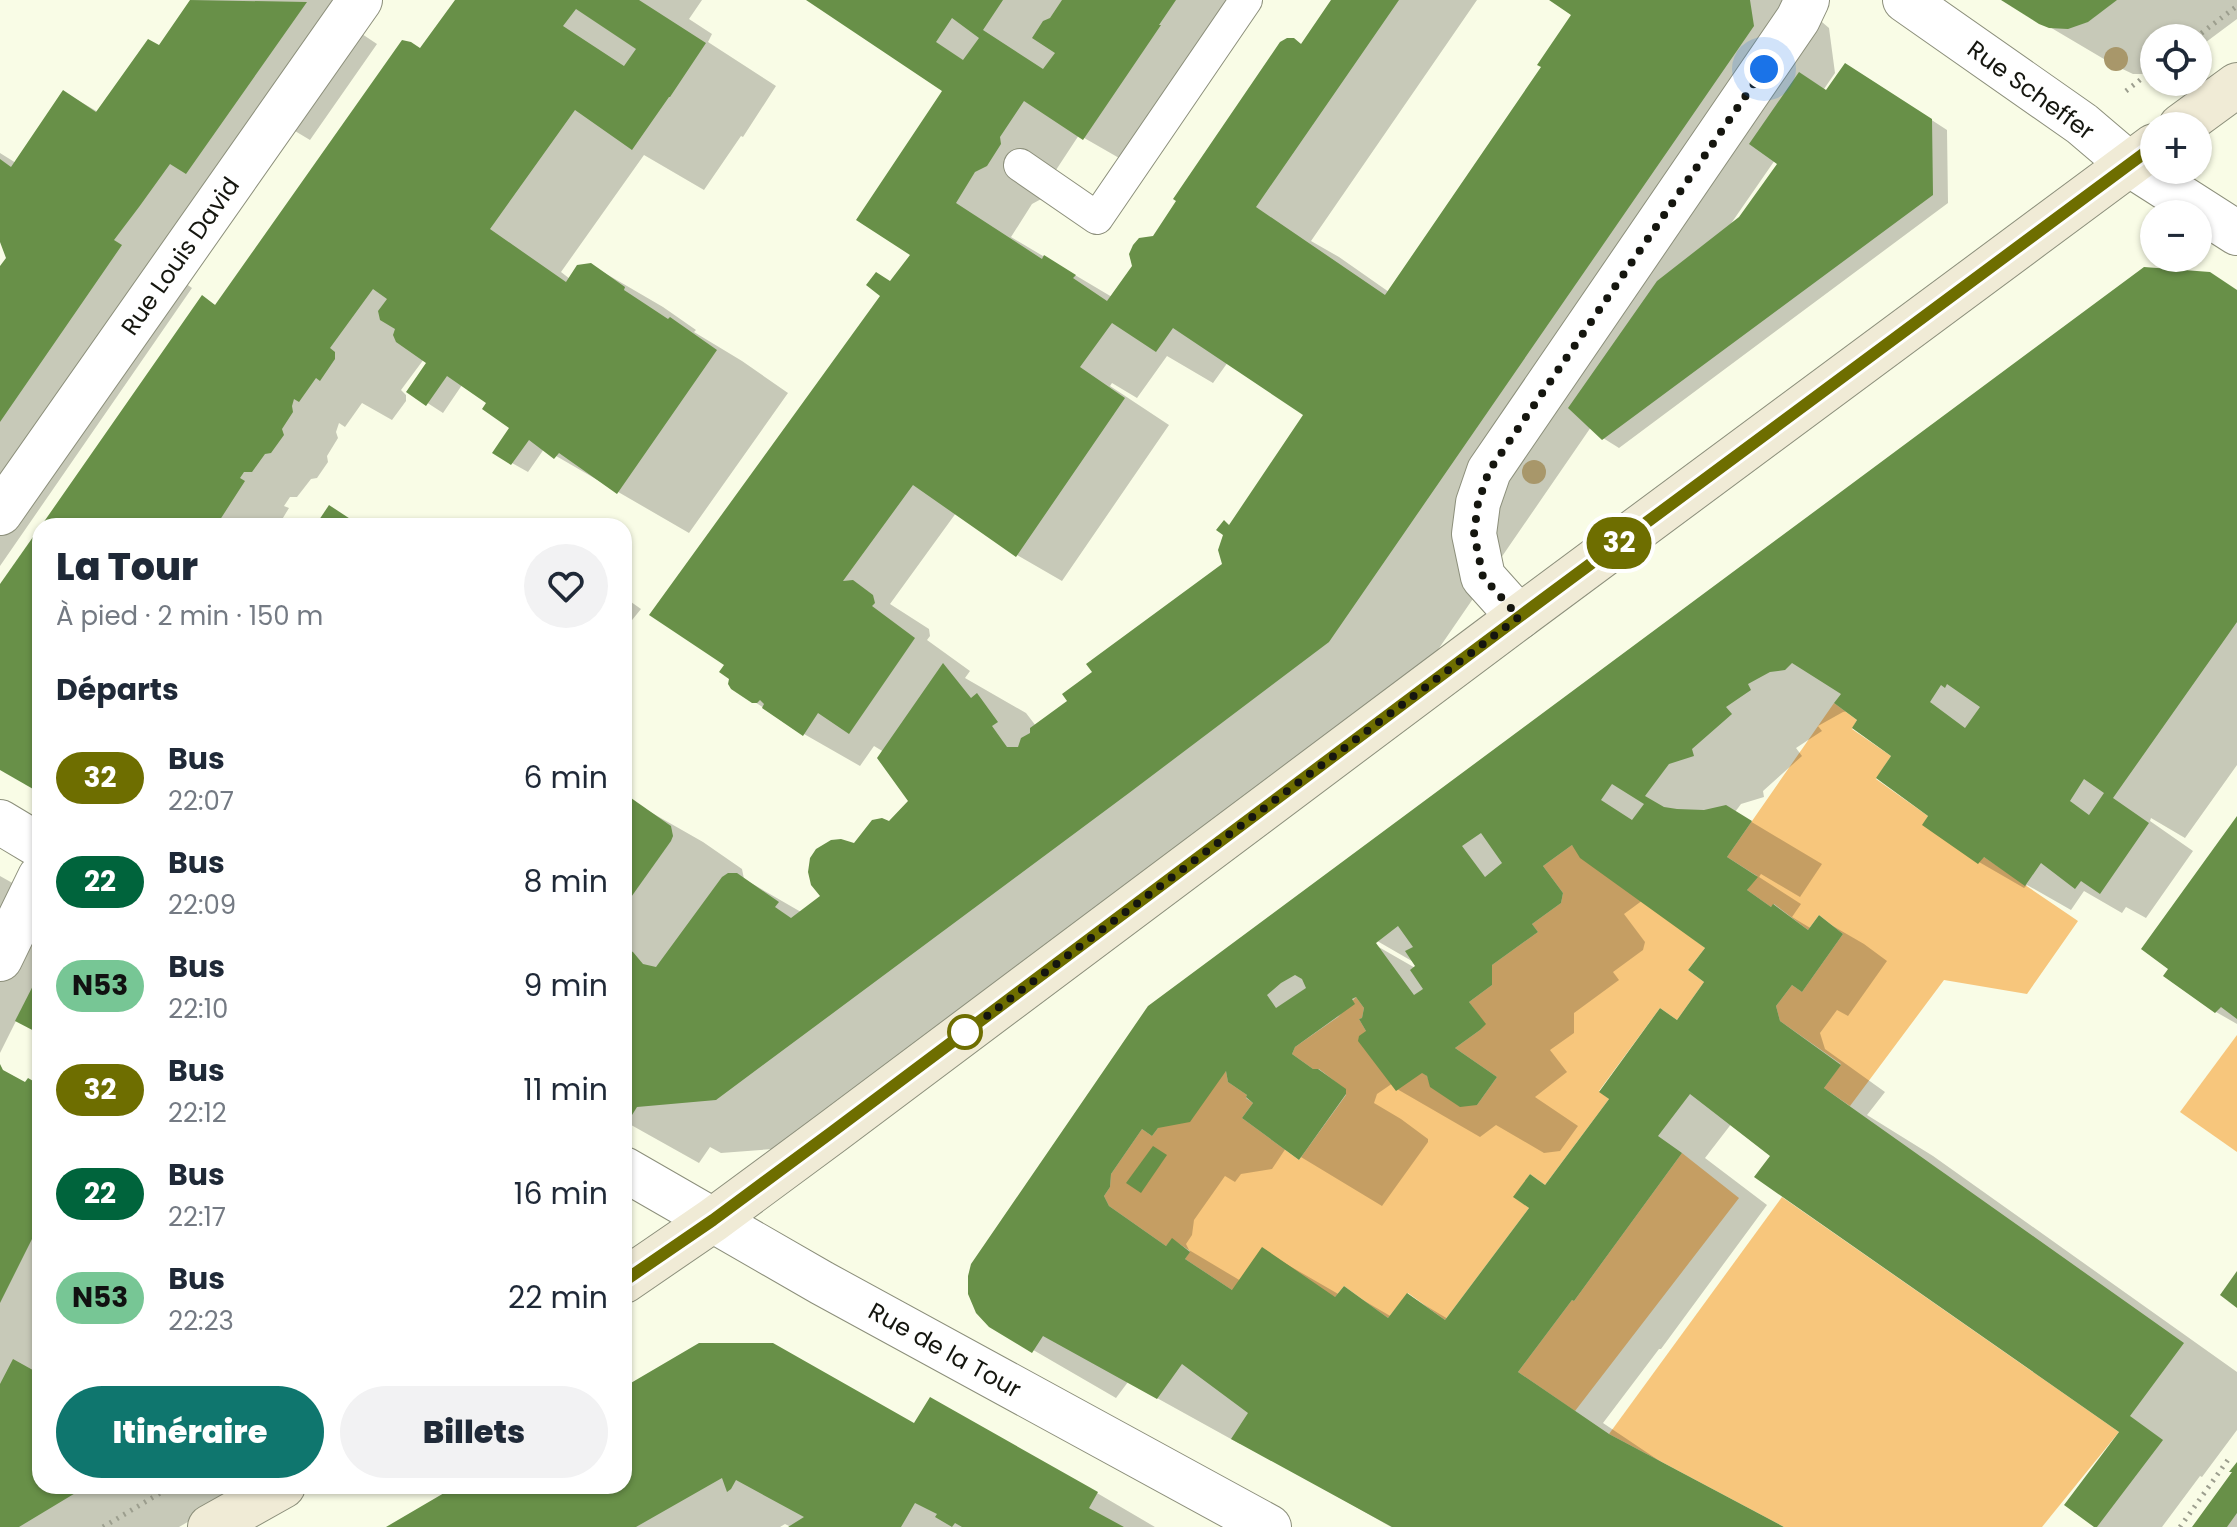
<!DOCTYPE html>
<html lang="fr">
<meta charset="utf-8">
<style>
body{margin:0;font-family:Poppins,sans-serif;background:#f2f2f3;color:#1f2937;height:100vh;display:flex;flex-direction:column;font-size:30px;white-space:nowrap}
*{box-sizing:border-box;margin:0}
p{font-size:26px;color:#747a83}
.icon{flex:none;width:44px;height:44px;fill:none;stroke:currentColor;stroke-width:2;stroke-linecap:round;stroke-linejoin:round}
.map{position:relative;flex:1;overflow:hidden}
.sheet{position:absolute;left:32px;top:518px;width:600px;height:976px;display:flex;flex-direction:column;background:#fff;border-radius:24px;box-shadow:0 2px 6px #0004}
.sheet>*{flex:none}
.badge{padding:0 16px;border-radius:26px;font-size:28px;line-height:52px}
.fabs{position:absolute;left:2140px;top:24px;display:grid;gap:16px}
.fabs a{display:grid;place-items:center;width:72px;height:72px;border-radius:50%;background:#fff;box-shadow:0 2px 6px #0004;font-size:40px}
.you{position:absolute;width:40px;height:40px;margin:-20px;border:6px solid #fff;border-radius:50%;background:#1a73e8;box-shadow:0 0 0 12px #1a73e833}
.map>.badge{position:absolute;translate:-50% -50%;box-shadow:0 0 0 4px #fff}
h2{padding:0 24px;font-size:30px;line-height:72px}
.round{display:grid;place-items:center;flex:none;width:84px;height:84px;border-radius:42px;background:#f2f2f3}
.headline{display:flex;align-items:center;justify-content:space-between;height:136px;padding:0 24px}
h1{font-size:38px;font-weight:800;line-height:60px}
.action{display:flex;gap:16px;margin-top:auto;padding:16px 24px}
.action a{flex:1;height:92px;border-radius:48px;background:#0f766e;color:#fff;font-size:32px;font-weight:800;line-height:92px;text-align:center}
.action a+a{background:#f2f2f3;color:#1f2937}
ul{padding:0;list-style:none}
li{display:flex;align-items:center;gap:24px;height:104px;padding:0 24px}
li div{flex:1}
li b{display:block;font-size:30px}
li em{font-style:normal}
li .badge{min-width:88px;font-weight:700;text-align:center}
.map>svg:first-child{display:block}
</style>
<div class="map">
<svg width="2237" height="1527" viewBox="0 0 2237 1527">
<rect width="100%" height="100%" fill="#f9fce6"/>
<g fill="#f7c67c">
<polygon points="1834,703 1857,720 1852,729 1891,756 1876,779 1928,816 1923,825 1984,857 2078,921 2027,994 1944,980 1850,1106 1824,1088 1841,1064 1780,1021 1776,1006 1792,985 1802,992 1843,934 1819,915 1808,930 1774,904 1771,907 1747,890 1757,876 1727,857"/>
<polygon points="1572,845 1705,948 1688,970 1704,982 1677,1020 1660,1008 1599,1091 1609,1099 1545,1185 1530,1174 1514,1197 1529,1208 1445,1320 1408,1293 1388,1318 1344,1286 1335,1297 1232,1290 1185,1259 1190,1251 1172,1239 1166,1246 1109,1206 1104,1196 1110,1187 1111,1174 1142,1129 1152,1136 1158,1128 1226,1071 1228,1082 1247,1095 1246,1098 1253,1103 1242,1118 1299,1160 1346,1095 1346,1090 1319,1069 1313,1069 1292,1054 1295,1047 1338,1017 1356,997 1364,1008 1362,1018 1359,1019 1366,1031 1427,1076 1431,1087 1477,1105 1497,1077 1455,1048 1480,1030 1485,1024 1469,1002 1492,985 1492,965 1538,932 1532,924 1561,903 1563,893 1543,866"/>
<polygon points="2237,1035 2237,1152 2180,1112"/>
<polygon points="1682,1153 1739,1198 1575,1411 1518,1372 1572,1300 1574,1301"/>
<polygon points="1782,1197 2119,1432 2042,1527 1784,1527 1609,1434"/>
</g>
<g fill="#0003" fill-rule="evenodd">
<polygon points="193,0 377,0 356,30 377,44 310,140 295,131 243,205 185,283 192,288 0,566 0,270 8,259 0,240 0,153 16,163 64,92 98,112 160,48"/>
<polygon points="457,0 702,0 689,19 712,34 708,42 776,86 743,137 741,136 704,190 644,155 561,272 570,279 591,265 663,307 696,330 694,332 742,361 788,393 689,533 544,449 528,472 512,463 495,452 518,435 488,402 462,385 443,413 409,391 442,375 424,359 401,390 406,395 406,401 392,420 362,403 345,427 339,423 336,432 338,438 327,456 328,462 317,478 311,479 297,497 290,497 284,506 289,508 278,526 43,526 202,298 217,306 422,50"/>
<path d="M809,0h429l-98,170 -61,-35 -23,35 -13,28 -11,6 -21,33 101,60 182,-257 9,5 31,-45h143l-166,241 28,16 50,35 155,-225 30,-53 -21,-14h243l33,28 6,45 -11,16 4,3 33,-18 86,56 1,73 -329,245 -16,-10 -12,-11 -180,262 -612,458 -78,6 -11,-6 -11,16 -75,-42v-310l7,-10 72,41 39,27 2,10 57,33 21,-16 33,-51 35,-22 20,-22 -26,-49 -10,-6 -14,20 -56,-32 -72,-47 160,-404 20,-28 33,-164zM1775,160l4,3 -38,56 -11,6zM1167,356l46,27 15,-21 78,53 -76,111 -6,38 -154,137 -34,25 -10,-13 -61,-35 5,-7 -43,-31 3,-4 -1,-7 -39,-25 66,-91 61,42 45,26 107,-156 -59,-39 2,-3 25,15z"/>
<polygon points="2004,0 2237,0 2237,19 2198,48 2198,38 2154,38 2154,74 2133,74 2114,65"/>
<path d="M2237,290v475l-52,73 -34,-20 -1,3 43,30 -47,67 -20,-11 -4,6 -38,-22 -13,19 -44,-25 -3,3 -45,-26 -48,-46 -37,-61 -35,-35 -11,-9 -5,1 -25,14 4,5 -26,17 6,8 -39,35 1,6 -23,7 -6,8 87,52 -22,33 -39,-23 -2,3 42,27 -9,13 20,12 7,-11 45,26 23,17 -39,55 -11,-6 -17,23 5,16 60,43 -18,23 66,41 304,216v58l-35,47 -2,-1 -38,51h-65l24,-96 -389,-308 -27,35 62,47 -106,144h-2l-56,74 67,45 110,59h-389l-149,-85 -2,2 -112,-62 -12,16 -126,-73 159,-317zM1643,900l65,47 -1,35 -29,39 -17,-11 -49,89 -65,87 -16,-9 1,30 -84,112 -40,-24 -16,22 -48,-28 -4,6 -78,-45 -21,31 -52,-31 -3,-6 6,-9 2,-15 31,-44 10,6 6,-8 31,-5 14,-21 96,58 46,-64v-3l-27,-20 -27,-16 3,-9 16,-11 4,6 83,48 16,-12 48,28 16,-2 18,-25 -43,-29 32,-25 -17,-22 24,-17v-20l45,-33 -6,-8 30,-22 2,-8 -21,-28zM1372,938l45,26v5l-47,-27zM1307,1332l-56,83 -3,-2z"/>
<polygon points="624,597 641,609 624,630"/>
<polygon points="2237,820 2237,1024 2216,1012 2166,975"/>
<polygon points="0,876 32,894 40,921 40,1033 17,1019 0,1053"/>
<polygon points="0,1069 27,1084 40,1087 40,1486 250,1486 179,1527 0,1527"/>
<polygon points="624,1390 915,1425 1097,1493 1155,1527 791,1527 785,1524 780,1527 389,1527 459,1486 624,1486"/>
<polygon points="2237,1478 2237,1527 2194,1527"/>
</g>
<g fill="#689048" fill-rule="evenodd">
<polygon points="190,0 307,2 186,174 170,164 139,207 114,240 122,245 0,422 0,266 6,258 0,242 0,159 11,167 63,90 96,112 148,39 159,45"/>
<path d="M455,0h184l67,43 -36,54h-1l-37,53 -57,-40 -85,119 76,53 11,-17 14,-2 34,24 -1,3 44,29 2,-2 47,33 -100,144 -58,-41 -5,6 -25,-19 -18,25 -19,-12 17,-25 -27,-19 4,-6 -39,-27 -21,30 -20,-14 20,-29 -30,-21 -3,-7 2,-6 -15,-9 -2,-9 9,-12 -14,-10 -43,59 5,4v7l-15,22 -4,-3 -17,24 -5,-3 -2,7 1,6 -11,17 2,6 -13,18 -6,1 -13,18h-8l-4,6 5,3 -29,45h-175l161,-231 13,10 187,-265 9,2 9,6zM576,9l60,40 -12,17 -61,-40z"/>
<path d="M806,0h197l-20,30 60,39 12,-16 -23,-15 11,-17 7,-3 12,-18h114l-17,25h2l-78,115 -59,-39 -24,36 1,7 -14,22 -12,6 -19,31 86,56 2,-4 32,20 -3,3 34,23 25,-35 -3,-12 4,-9 6,-7 14,-2 23,-35 -3,-2 107,-157 7,-4h7l7,6 30,-44h68l-143,207 129,88 156,-228 -4,-2 34,-50 -22,-15h201l4,26 -425,616 -200,151 -413,307 -79,7 -10,16 -3,-1v-175l9,5 10,12 13,3 66,-90 6,-4h9l42,29 -4,5 16,11 29,-22 -9,-11 -3,-13 2,-14 6,-9 15,-9 10,-1 13,4 18,-23 10,-2 7,3 19,-20 -31,-43 66,-95 28,35 6,-5 21,29 -6,4 15,21h11l3,-9 9,-5v-5l37,-27 -5,-7 30,-22 -6,-8 136,-100 -4,-14 5,-15 -7,-5 8,-10 5,5 74,-110 -130,-87 -17,24 -44,-29 -32,44 45,31 -109,159 -103,-72 -70,96 10,-1 20,15 2,8 -3,3 43,32 -66,96 -31,-21 -15,23 -41,-28 2,-4 -4,-4 -3,3h-5l-21,-14 -3,-5 1,-5 -10,-7 5,-7 -75,-50 231,-319 -14,-11 10,-13 14,9 20,-26 -54,-35 86,-129zM952,18l27,20 -16,22 -27,-18z"/>
<polygon points="2001,0 2117,0 2088,22 2068,29 2049,28 2039,24"/>
<polygon points="1845,63 1932,119 1933,195 1602,440 1568,408 1657,281 1739,217 1777,164 1749,144 1799,72 1826,90"/>
<path d="M2144,267l66,5 27,18v332l-124,176 36,25 -49,71 -19,-13 -6,8 -34,-26 -16,23 -41,-29 -6,7 -56,-39 6,-9 -52,-38 15,-22 -39,-28 5,-8 -23,-17 7,-9 -49,-31 -7,7 -15,2 -22,12 3,6 -25,17 6,7 -40,35 2,7 -25,8 -24,32 19,11 13,2 27,1 22,-5 26,16 -25,36 31,20 -11,13 24,17 2,-3 35,26 11,-15 24,19 -41,58 -10,-7 -16,21 4,15 61,44 -17,23 360,255 -54,73 33,24 -66,87h-3l-30,-22 55,-73 -365,-255 16,-21 -80,-62 -32,42 24,17 -108,148 -2,-1 -54,72 91,62 175,93h-392l-161,-88 17,-26 -66,-49 -25,35 -114,-63 -11,17 -43,-26 -13,-14 -8,-19v-18l3,-12 177,-258zM1947,684l33,23 -15,21 -35,-26 11,-17 4,3zM2084,779l20,14 -15,22 -19,-14zM1612,784l32,20 -12,16 -31,-20zM1481,833l21,30 -17,14 -23,-31zM1572,845l8,13 125,90 -17,22 16,12 -27,38 -17,-12 -61,84 10,7 -64,86 -15,-11 -17,23 16,11 -84,112 -38,-27 -19,25 -44,-32 -9,11 -73,-50 -30,43 -47,-31 5,-7 -18,-14 -6,8 -57,-40 -5,-10 6,-9 1,-13 31,-45 10,7 6,-8 32,-6 36,-51 2,11 19,13 -1,2 7,6 -11,15 57,42 47,-66v-5l-28,-20h-5l-21,-15 3,-7 60,-43 -3,-5 4,-2 8,11 -2,10 -3,1 7,12 -7,5 -1,5 38,50 26,-18 5,3 3,11 30,20 17,-2 20,-28 -42,-29 25,-18 6,-6 -17,-22 23,-17v-20l46,-33 -6,-8 29,-21 2,-10 -20,-27zM1398,926l15,21 -8,4 10,15 -5,4 13,19 -9,6 -38,-52zM1295,975l7,4 4,9 -30,20 -9,-13 14,-12z"/>
<polygon points="329,505 361,526 315,526"/>
<polygon points="40,527 40,793 0,770 0,584"/>
<polygon points="631,798 671,826 673,836 671,841 624,907 624,808"/>
<polygon points="2237,816 2237,1019 2221,1007 2215,1013 2163,976 2168,969 2141,949"/>
<polygon points="40,972 40,1034 15,1021"/>
<polygon points="0,1064 3,1070 25,1082 28,1078 40,1085 40,1223 0,1303"/>
<polygon points="1153,1146 1167,1155 1141,1193 1126,1183"/>
<polygon points="2237,1271 2237,1308 2220,1295"/>
<polygon points="699,1343 773,1343 914,1423 930,1397 1098,1492 1089,1508 1124,1527 962,1527 955,1523 952,1527 935,1517 937,1514 915,1503 901,1527 788,1527 804,1517 736,1480 731,1489 727,1492 722,1478 636,1527 386,1527 456,1486 624,1486 624,1387"/>
<polygon points="13,1359 40,1374 40,1486 87,1486 19,1527 0,1527 0,1384"/>
<polygon points="2237,1462 2237,1513 2227,1527 2192,1527 2232,1472 2229,1472"/>
</g>
<g fill="none" stroke-linecap="round" stroke-linejoin="round">
<g stroke="#8c8f7b" stroke-width="34">
<polyline id="service" points="1020,165 1097,218 1246,0"/>
</g>
<g stroke="#8c8f7b" stroke-width="46">
<polyline id="pedestrian" points="0,513 360,0"/>
</g>
<g stroke="#8c8f7b" stroke-width="46">
<g id="minor">
<polyline points="1905,0 2082,124 2129,164 2237,233"/>
<polyline points="1519,617 1483,577 1474,534 1478,503 1489,471 1798,19 1807,0"/>
<polyline points="0,959 40,877"/>
</g>
</g>
<g stroke="#8c8f7b" stroke-width="46">
<g id="tertiary">
<polyline points="0,822 40,846"/>
<polyline points="624,1169 822,1283 1269,1527"/>
</g>
</g>
<g stroke="#8c8f7b" stroke-width="46">
<g id="secondary">
<polyline points="2181,126 2237,85"/>
<polyline points="624,1281 713,1220 832,1132 1519,617 2154,146"/>
<polyline points="210,1527 283,1486"/>
</g>
</g>
<g stroke="#9c9e8e" stroke-width="5" stroke-dasharray="2 6" stroke-linecap="butt">
<polyline points="2195,38 2237,6"/>
<polyline points="2126,91 2154,69"/>
<polyline points="103,1527 167,1489"/>
<polyline points="2180,1527 2230,1457"/>
</g>
<use href="#service" stroke="#fff" stroke-width="32"/>
<use href="#pedestrian" stroke="#fff" stroke-width="44"/>
<use href="#minor" stroke="#fff" stroke-width="44"/>
<use href="#tertiary" stroke="#fff" stroke-width="44"/>
<use href="#secondary" stroke="#f0ebd6" stroke-width="44"/>
</g>
<g fill="#a8976a">
<circle cx="2116" cy="59" r="12"/>
<circle cx="1534" cy="472" r="12"/>
</g>
<g fill="none" stroke-linecap="round" stroke-linejoin="round">
<g stroke="#fff" stroke-width="18">
<polyline id="line" points="624,1281 713,1220 832,1132 1519,617 2154,146"/>
</g>
<use href="#line" stroke="#6e6e00" stroke-width="12"/>
<polyline stroke="#15160f" stroke-width="8" stroke-dasharray="0 14.4" points="965,1032 959,1037 1519,617 1483,577 1474,534 1478,503 1489,471 1764,69"/>
</g>
<circle fill="#fff" stroke="#6e6e00" stroke-width="4" cx="965" cy="1032" r="16"/>
<g text-anchor="middle" dominant-baseline="central" stroke-width="7" stroke-linejoin="round" paint-order="stroke">
<g font-size="24" fill="#15160f" stroke="#fff">
<text transform="translate(2031 90) rotate(36)">Rue Scheffer</text>
<text transform="translate(180 256) rotate(-55)">Rue Louis David</text>
<text transform="translate(945 1350) rotate(29)">Rue de la Tour</text>
</g>
</g>
</svg>
<div class="fabs">
<a><svg class="icon" aria-label="locate" viewBox="0 0 24 24"><circle cx="12" cy="12" r="6"/><path d="M12 2v4M12 18v4M2 12h4M18 12h4"/></svg></a>
<a>+</a>
<a>−</a>
</div>
<div class="you" style="left:1764px;top:69px"></div>
<b class="badge" style="left:1619px;top:543px;background:#6e6e00;color:#fff">32</b>
<section class="sheet">
<div class="headline"><div><h1>La Tour</h1><p>À pied · 2 min · 150 m</p></div><a class="round"><svg class="icon" aria-label="heart" viewBox="0 0 24 24"><path d="M12 20l-8-8c-3-5 5-10 8-4 3-6 11-1 8 4z"/></svg></a></div>
<h2>Départs</h2>
<ul>
<li><span class="badge" style="background:#6e6e00;color:#fff">32</span><div><b>Bus</b><p>22:07</p></div><em>6 min</em></li>
<li><span class="badge" style="background:#00643c;color:#fff">22</span><div><b>Bus</b><p>22:09</p></div><em>8 min</em></li>
<li><span class="badge" style="background:#77c695;color:#111">N53</span><div><b>Bus</b><p>22:10</p></div><em>9 min</em></li>
<li><span class="badge" style="background:#6e6e00;color:#fff">32</span><div><b>Bus</b><p>22:12</p></div><em>11 min</em></li>
<li><span class="badge" style="background:#00643c;color:#fff">22</span><div><b>Bus</b><p>22:17</p></div><em>16 min</em></li>
<li><span class="badge" style="background:#77c695;color:#111">N53</span><div><b>Bus</b><p>22:23</p></div><em>22 min</em></li>
</ul>
<div class="action"><a>Itinéraire</a><a>Billets</a></div>
</section>
</div>
